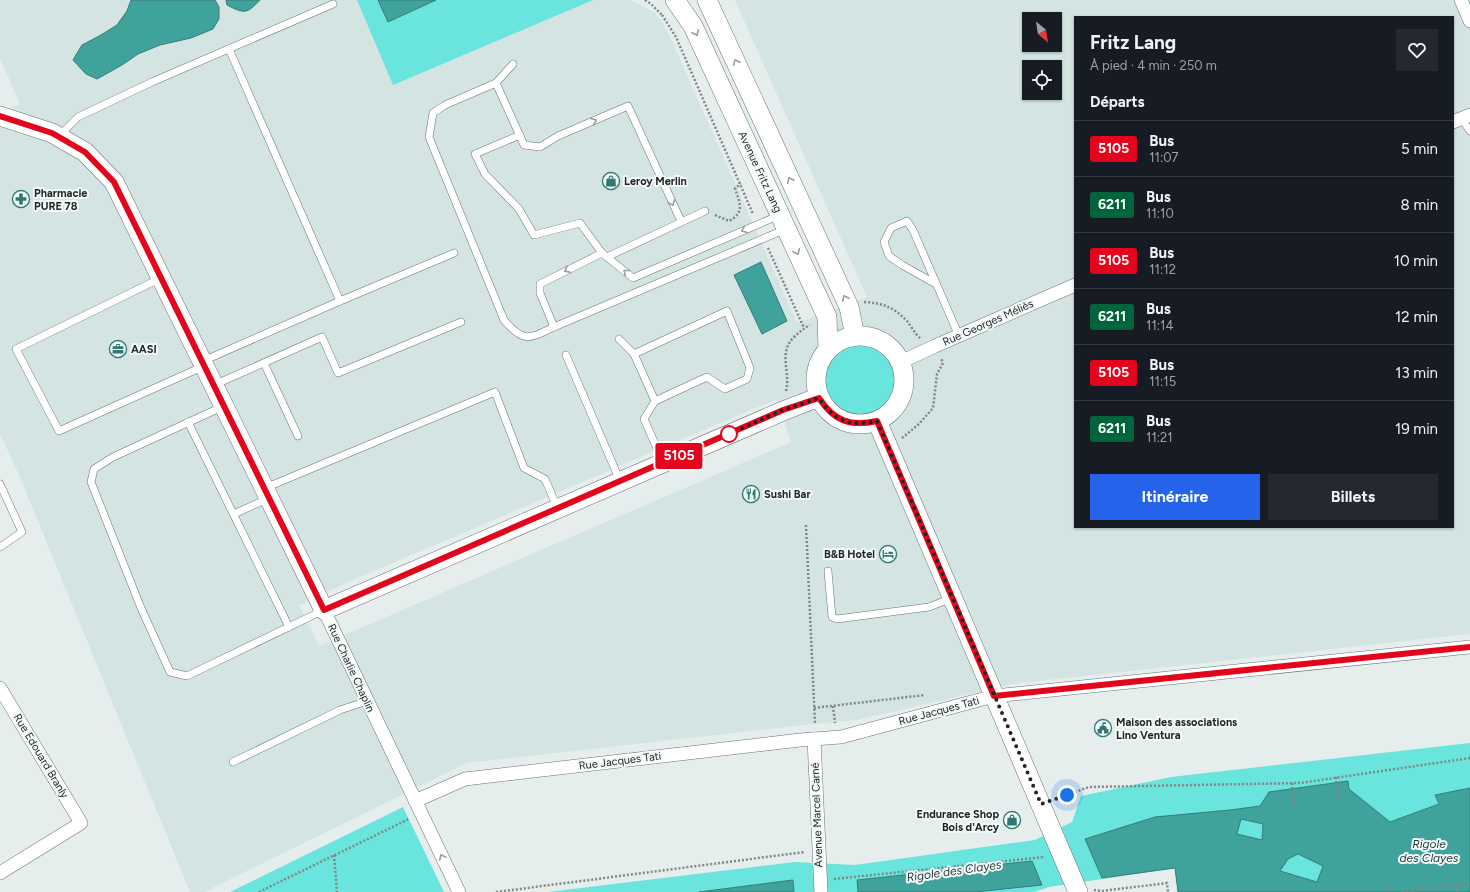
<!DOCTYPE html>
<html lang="fr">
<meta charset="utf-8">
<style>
body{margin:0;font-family:Figtree,sans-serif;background:#242831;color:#f1f3f6;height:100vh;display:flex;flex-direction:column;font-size:15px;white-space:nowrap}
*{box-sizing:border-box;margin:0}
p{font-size:13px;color:#9ea1a6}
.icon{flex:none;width:22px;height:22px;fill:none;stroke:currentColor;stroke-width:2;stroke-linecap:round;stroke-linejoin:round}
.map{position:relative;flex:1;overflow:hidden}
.details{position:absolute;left:1074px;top:16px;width:380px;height:512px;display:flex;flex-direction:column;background:#171b24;border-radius:0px;box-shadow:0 1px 3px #0004}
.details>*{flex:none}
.badge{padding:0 8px;border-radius:3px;font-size:14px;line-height:26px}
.needle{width:26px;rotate:150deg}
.fabs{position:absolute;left:1022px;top:12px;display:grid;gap:8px}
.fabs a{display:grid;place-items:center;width:40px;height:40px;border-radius:0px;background:#171b24;box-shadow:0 1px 3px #0004;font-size:20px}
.you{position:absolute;width:20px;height:20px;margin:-10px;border:3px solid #fff;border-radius:50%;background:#1a73e8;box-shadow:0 0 0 6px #1a73e833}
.map>.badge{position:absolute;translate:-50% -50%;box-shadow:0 0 0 2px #fff}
h2{padding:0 16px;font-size:15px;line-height:36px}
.round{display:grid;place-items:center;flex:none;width:42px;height:42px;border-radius:0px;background:#242831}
.headline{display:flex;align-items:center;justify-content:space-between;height:68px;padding:0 16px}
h1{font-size:19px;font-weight:700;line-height:30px}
.cta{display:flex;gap:8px;margin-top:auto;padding:8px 16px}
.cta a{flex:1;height:46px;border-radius:0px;background:#2563eb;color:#fff;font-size:16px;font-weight:700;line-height:46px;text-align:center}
.cta a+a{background:#242831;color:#f1f3f6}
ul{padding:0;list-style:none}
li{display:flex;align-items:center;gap:12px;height:56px;padding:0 16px;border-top:1px solid #363941}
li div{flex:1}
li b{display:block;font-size:15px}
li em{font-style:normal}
li .badge{min-width:44px;font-weight:700;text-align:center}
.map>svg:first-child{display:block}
</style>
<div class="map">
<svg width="1470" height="892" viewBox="0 0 1470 892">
<rect width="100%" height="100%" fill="#e6eeed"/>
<path fill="#d3e4e2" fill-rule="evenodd" d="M0,0h631l24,13 8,11 8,15 126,284 70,-26 -132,-297h735v634l-458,50 -155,36 -53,5 -337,38 -263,129h-14l-171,-417 -19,-41v-321l20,-9 -20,-46zM1075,17h378v510h-378zM1029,19h26v26h-26zM1029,67h26v26h-26zM777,399l14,43 -472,204 -20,-41 54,-25z"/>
<g fill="#69e5dd">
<polygon points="357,0 593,0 393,85"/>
<circle cx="861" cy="378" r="37"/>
<polygon points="1470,743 1470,892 1178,892 1175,868 1049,887 1034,892 548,892 794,862 855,865 1035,840 1072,822 1081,796 1171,777"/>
<polygon points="403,807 444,892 230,892"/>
</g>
<g fill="#3fa39c" stroke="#367d78" fill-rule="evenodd">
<polygon points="131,0 215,0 219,7 219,19 213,29 191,38 160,45 138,54 122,65 97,79 86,74 73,60 82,45 101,35 117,25 127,11"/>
<path d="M226,0h34c-13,14 -16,14 -33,5z"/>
<polygon points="378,0 436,0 388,22"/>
<polygon points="761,262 787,321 762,334 734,275"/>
<path d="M1348,781l1,8 41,33 49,-18 -4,-9 35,-7v104h-292l-3,-24 -73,10 -17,-39 70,-22 75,-7 30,-4 9,-14zM1241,819l22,5 -1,16 -25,-6zM1298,854l25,12 -6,16 -37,-11 8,-12z"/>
<polygon points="1032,861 1042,885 975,892 858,892 857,880"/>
<polygon points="793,880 794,892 699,892"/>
</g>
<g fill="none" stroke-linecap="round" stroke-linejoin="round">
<g stroke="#6b7271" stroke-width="8">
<g id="lane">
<polyline points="229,49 340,301"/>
<path d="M513,64l-17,19 -51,22 -12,8 -4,24 75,183c19,23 25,19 50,7l232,-98"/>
<polyline points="496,83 524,145 540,147 558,136 628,106 681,221"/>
<polyline points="1462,119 1470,131"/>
<polyline points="520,135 475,154 485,174 519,209 534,235 580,223 602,253 633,278 780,215"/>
<polyline points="59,136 78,117 152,82 333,4"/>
<polyline points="607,257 705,211"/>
<polyline points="161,278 16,349 59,431 204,366"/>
<polyline points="936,284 902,265 889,256 884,242 891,228 907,221 913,230 959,336"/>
<polyline points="554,327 540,293 540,284 602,253"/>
<polyline points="619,339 634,354 655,401 644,419 663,462"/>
<polyline points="634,354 727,311 750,368 747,379 725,389 707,377 655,401"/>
<polyline points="566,355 620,481"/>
<polyline points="203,361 340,301 454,253"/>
<polyline points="264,363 298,436"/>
<polyline points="214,385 322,337 338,373 461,322"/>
<polyline points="224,406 113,457 94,469 91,482 141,608 170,672 187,676 324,610"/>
<polyline points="188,422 289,627"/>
<polyline points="0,484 22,532 0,547"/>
<polyline points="265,488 495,392 524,468 545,479 557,507"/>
<polyline points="234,514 269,498"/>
<polyline points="828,571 832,617 837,619 929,607 952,598"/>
<polyline points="233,762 340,710 367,701"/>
</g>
</g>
<g stroke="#6b7271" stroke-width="14">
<g id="street">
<polyline points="1461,0 1470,21"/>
<polyline points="1453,122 1470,115"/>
<polyline points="901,362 935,346 1075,285"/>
<polyline points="324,610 459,892"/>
<polyline points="0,688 81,823 0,873"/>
<polyline points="814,739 821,892"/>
<polyline points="415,801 465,779 800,740 841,737 994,696 1470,647"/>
</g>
</g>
<g stroke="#6b7271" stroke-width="20">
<g id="secondary">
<polyline points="675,0 693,26 827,317 828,349"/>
<polyline points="707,0 849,307 855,336"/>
<polyline points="0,116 52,133 85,152 114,182 324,610 783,411 819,397"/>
<circle cx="860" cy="380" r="44"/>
<polyline points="877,421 1078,892"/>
</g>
</g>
<g stroke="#818686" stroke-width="2.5" stroke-dasharray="2 2" stroke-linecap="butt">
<polyline points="645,0 651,4 662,15"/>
<polyline points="662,15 676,37 753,214"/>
<path d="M715,215l14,6c17,-9 10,-19 6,-33l6,-4"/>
<polyline points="768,248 804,328"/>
<path d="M864,302c18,1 30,5 43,19 4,5 8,13 13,17"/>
<path d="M786,391c5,-21 -9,-38 9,-55 5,-4 9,-8 15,-11"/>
<polyline points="902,438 919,424 933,408 937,374 943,363 941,358"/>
<polyline points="806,525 815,724"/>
<polyline points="833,706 835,723"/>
<polyline points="814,708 925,695"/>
<polyline points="1336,777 1338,801"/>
<polyline points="1292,783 1294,806"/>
<polyline points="1056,799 1089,787 1300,783 1470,758"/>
<polyline points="334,855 337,892"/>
<polyline points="834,879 1044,857"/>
<polyline points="1387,884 1388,892"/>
<polyline points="1456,886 1457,892"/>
<polyline points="1094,890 1102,891 1167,883 1168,892"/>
<polyline points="259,892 409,819"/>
<polyline points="496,892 805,852"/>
<polyline points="1402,892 1470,884"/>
</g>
<use href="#lane" stroke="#fff" stroke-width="7"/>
<use href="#street" stroke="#fff" stroke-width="13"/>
<use href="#secondary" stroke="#fff" stroke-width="19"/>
</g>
<defs><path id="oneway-chevron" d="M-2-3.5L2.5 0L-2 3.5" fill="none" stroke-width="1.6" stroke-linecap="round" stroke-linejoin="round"/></defs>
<g stroke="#9c9d9d">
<use href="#oneway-chevron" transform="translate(696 33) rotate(65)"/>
<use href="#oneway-chevron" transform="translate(736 62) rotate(-115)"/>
<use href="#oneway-chevron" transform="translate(594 121) rotate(-23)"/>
<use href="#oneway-chevron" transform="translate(790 180) rotate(-115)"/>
<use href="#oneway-chevron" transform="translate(672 203) rotate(66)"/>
<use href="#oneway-chevron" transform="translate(744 230) rotate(157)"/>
<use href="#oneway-chevron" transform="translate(797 252) rotate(65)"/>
<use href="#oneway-chevron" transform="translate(567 270) rotate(154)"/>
<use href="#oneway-chevron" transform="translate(626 272) rotate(-141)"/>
<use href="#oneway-chevron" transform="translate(845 298) rotate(-115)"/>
<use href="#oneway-chevron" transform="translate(442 857) rotate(-116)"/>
</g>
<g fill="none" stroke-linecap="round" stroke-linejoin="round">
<g stroke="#fff" stroke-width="9">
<path id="line" d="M0,116l52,17 33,19 29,30 210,428 459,-200 36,-12c15,23 31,29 58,23l117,275 476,-49"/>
</g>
<use href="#line" stroke="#e3051b" stroke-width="6"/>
<path stroke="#222525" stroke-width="4" stroke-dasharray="0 7.2" d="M729,434l54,-24 36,-12c15,23 31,29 58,23l164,383 26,-9"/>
</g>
<defs>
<g id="shop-ring" transform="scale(0.9)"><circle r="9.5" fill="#f3fbfa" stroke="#2f7873" stroke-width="1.5"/><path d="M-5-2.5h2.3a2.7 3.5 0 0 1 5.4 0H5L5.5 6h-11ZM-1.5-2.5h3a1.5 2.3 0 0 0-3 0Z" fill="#2f7873"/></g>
<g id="pharmacy-ring" transform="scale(0.9)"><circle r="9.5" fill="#f3fbfa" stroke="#2f7873" stroke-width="1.5"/><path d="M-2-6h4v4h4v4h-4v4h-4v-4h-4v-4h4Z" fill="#2f7873"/></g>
<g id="office-ring" transform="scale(0.9)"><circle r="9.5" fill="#f3fbfa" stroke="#2f7873" stroke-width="1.5"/><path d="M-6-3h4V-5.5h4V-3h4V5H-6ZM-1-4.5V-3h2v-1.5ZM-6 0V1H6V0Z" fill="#2f7873"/></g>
<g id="restaurant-ring" transform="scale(0.9)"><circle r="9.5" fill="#f3fbfa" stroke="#2f7873" stroke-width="1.5"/><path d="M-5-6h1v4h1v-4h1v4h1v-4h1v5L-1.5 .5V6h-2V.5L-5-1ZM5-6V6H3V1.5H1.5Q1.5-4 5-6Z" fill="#2f7873"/></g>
<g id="hotel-ring" transform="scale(0.9)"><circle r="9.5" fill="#f3fbfa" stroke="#2f7873" stroke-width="1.5"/><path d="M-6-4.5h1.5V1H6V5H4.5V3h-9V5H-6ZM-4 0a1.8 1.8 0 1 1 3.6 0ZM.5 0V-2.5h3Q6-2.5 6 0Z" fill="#2f7873"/></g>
<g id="civic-ring" transform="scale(0.9)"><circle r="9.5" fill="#f3fbfa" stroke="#2f7873" stroke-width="1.5"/><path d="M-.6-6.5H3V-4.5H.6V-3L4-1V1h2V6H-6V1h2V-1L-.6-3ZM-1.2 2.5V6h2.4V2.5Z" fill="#2f7873"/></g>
</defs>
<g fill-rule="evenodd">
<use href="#shop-ring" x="611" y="181"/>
<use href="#pharmacy-ring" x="21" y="199"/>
<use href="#office-ring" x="118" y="349"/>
<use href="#restaurant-ring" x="751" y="494"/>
<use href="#hotel-ring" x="888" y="554"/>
<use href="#civic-ring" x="1103" y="728"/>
<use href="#shop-ring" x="1012" y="820"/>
</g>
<circle fill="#fff" stroke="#e3051b" stroke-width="2" cx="729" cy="434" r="8"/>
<g text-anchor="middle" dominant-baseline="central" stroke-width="4" stroke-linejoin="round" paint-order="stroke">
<g font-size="11" fill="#222525" stroke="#f3fbfa">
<text transform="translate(760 172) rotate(65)">Avenue Fritz Lang</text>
<text transform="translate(988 323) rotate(-24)">Rue Georges Méliès</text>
<text transform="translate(351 668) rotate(65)">Rue Charlie Chaplin</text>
<text transform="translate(939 711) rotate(-15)">Rue Jacques Tati</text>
<text transform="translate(41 756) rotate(59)">Rue Edouard Branly</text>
<text transform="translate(620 761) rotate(-7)">Rue Jacques Tati</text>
<text transform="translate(817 815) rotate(-92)">Avenue Marcel Carné</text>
</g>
<g font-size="11" font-weight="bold" fill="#222525" stroke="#f3fbfa" text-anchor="start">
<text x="624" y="181">Leroy Merlin</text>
<text x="34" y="193">Pharmacie<tspan x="34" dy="13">PURE 78</tspan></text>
<text x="131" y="349">AASI</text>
<text x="764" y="494">Sushi Bar</text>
<text x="875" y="554" text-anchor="end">B&amp;B Hotel</text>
<text x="1116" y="722">Maison des associations<tspan x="1116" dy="13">Lino Ventura</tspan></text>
<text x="999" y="814" text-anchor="end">Endurance Shop<tspan x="999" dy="13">Bois d'Arcy</tspan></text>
</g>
<g font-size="12" font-style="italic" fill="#1e3433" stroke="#f3fbfa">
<text x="1429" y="844">Rigole<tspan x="1429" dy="14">des Clayes</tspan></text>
<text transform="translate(954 871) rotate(-8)">Rigole des Clayes</text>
</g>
</g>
</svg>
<div class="fabs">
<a><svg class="needle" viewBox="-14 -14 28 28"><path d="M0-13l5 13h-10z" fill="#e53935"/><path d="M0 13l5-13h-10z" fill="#9ea1a6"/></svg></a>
<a><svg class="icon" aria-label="locate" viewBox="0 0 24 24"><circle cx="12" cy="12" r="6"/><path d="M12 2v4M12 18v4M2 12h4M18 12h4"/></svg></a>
</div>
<div class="you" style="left:1067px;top:795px"></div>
<b class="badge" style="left:679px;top:456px;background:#e3051b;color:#fff">5105</b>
<section class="details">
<div class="headline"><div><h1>Fritz Lang</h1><p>À pied · 4 min · 250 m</p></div><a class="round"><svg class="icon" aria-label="heart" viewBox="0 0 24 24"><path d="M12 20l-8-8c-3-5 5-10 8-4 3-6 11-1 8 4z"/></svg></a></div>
<h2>Départs</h2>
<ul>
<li><span class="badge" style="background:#e3051b;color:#fff">5105</span><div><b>Bus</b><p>11:07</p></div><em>5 min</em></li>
<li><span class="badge" style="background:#00643c;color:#fff">6211</span><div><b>Bus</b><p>11:10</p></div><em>8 min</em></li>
<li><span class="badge" style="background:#e3051b;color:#fff">5105</span><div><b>Bus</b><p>11:12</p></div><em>10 min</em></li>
<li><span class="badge" style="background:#00643c;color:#fff">6211</span><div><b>Bus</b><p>11:14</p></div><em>12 min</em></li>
<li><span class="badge" style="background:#e3051b;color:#fff">5105</span><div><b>Bus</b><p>11:15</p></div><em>13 min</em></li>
<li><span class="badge" style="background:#00643c;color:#fff">6211</span><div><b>Bus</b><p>11:21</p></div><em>19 min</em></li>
</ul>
<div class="cta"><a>Itinéraire</a><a>Billets</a></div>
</section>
</div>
